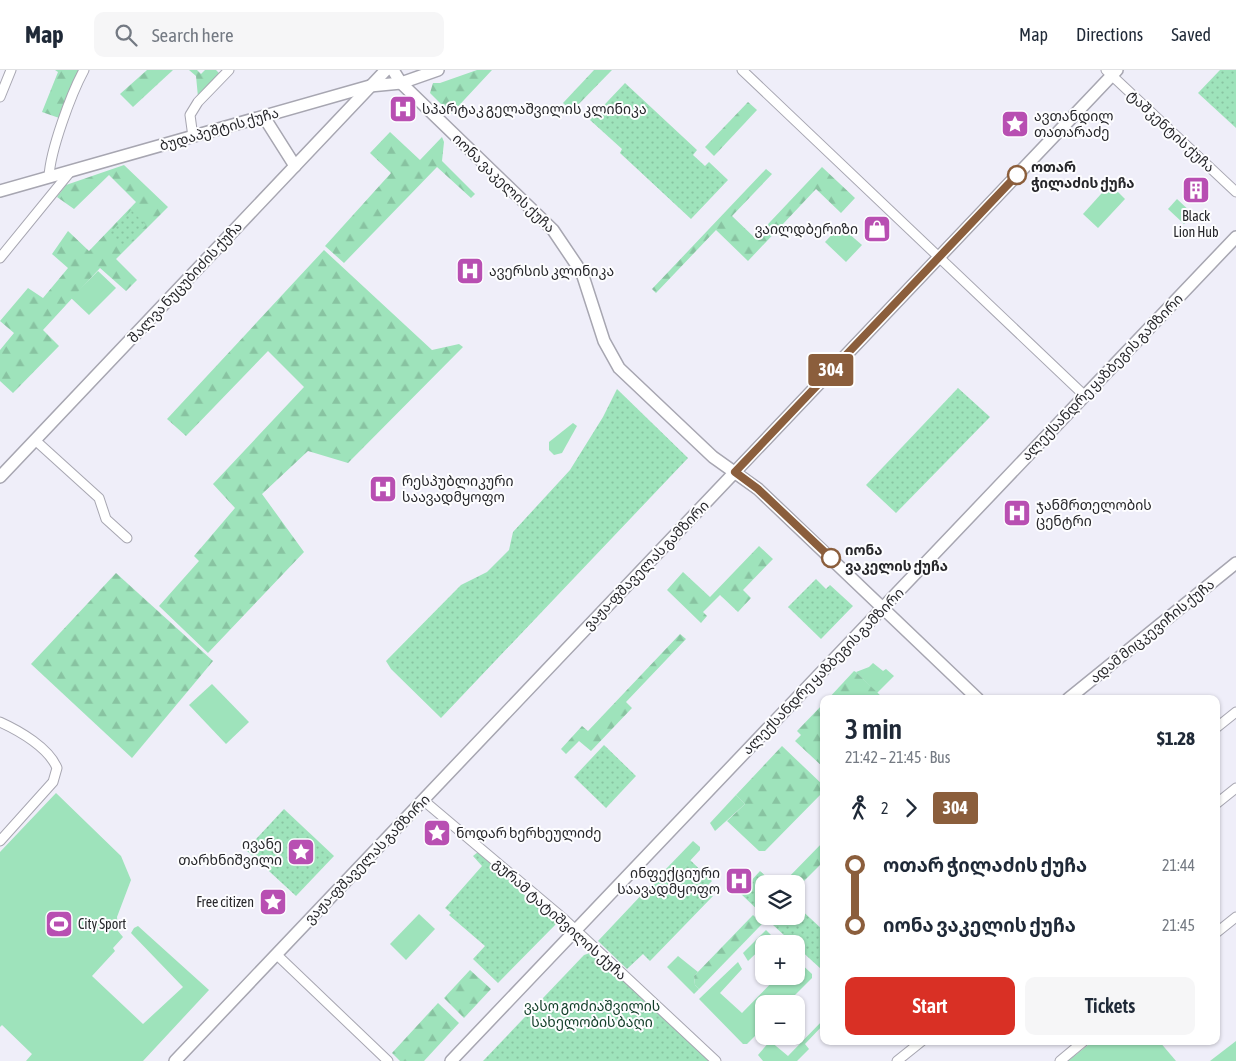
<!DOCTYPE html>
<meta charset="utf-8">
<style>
body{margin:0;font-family:"Asap Condensed","Noto Sans Georgian",sans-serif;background:#f6f6f7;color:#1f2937;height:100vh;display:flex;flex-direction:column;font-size:19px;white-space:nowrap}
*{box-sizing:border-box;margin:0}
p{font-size:16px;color:#747a83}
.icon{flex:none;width:28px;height:28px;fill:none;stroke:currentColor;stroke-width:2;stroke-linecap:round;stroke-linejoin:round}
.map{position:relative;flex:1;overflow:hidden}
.details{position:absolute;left:820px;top:625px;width:400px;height:350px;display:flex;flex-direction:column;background:#fff;border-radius:10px;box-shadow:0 1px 4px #0004}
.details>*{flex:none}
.badge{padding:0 10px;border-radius:4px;font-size:18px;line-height:32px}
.tools{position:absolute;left:755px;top:805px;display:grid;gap:10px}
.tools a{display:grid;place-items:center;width:50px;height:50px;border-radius:10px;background:#fff;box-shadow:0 1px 4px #0004;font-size:25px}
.map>.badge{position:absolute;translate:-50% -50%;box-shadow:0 0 0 2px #fff}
.legs{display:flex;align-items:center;gap:8px;height:55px;padding:0 25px;font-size:16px}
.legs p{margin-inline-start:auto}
.head{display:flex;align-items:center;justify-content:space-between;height:85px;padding:0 25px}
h1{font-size:28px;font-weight:600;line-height:38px}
.primary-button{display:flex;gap:10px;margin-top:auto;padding:10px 25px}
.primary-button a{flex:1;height:58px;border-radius:10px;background:#d93025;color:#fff;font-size:20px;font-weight:600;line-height:58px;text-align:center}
.primary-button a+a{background:#f6f6f7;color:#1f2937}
ul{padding:0 25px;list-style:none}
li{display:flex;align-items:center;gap:18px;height:60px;font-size:19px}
li i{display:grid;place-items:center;width:8px;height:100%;margin:0 6px;background:currentColor}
li i::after{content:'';width:12px;height:12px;margin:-6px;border:4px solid;border-radius:50%;background:#fff}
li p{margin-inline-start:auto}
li:first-child i{background:linear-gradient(#0000 50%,currentColor 0)}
li:last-child i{background:linear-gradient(currentColor 50%,#0000 0)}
header{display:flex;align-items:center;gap:30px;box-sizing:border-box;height:70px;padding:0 25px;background:#fff;border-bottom:1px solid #e0e1e3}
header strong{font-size:24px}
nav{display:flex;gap:28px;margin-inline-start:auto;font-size:18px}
.search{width:350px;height:45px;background:#f6f6f7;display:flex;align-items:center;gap:12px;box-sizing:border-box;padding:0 18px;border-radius:10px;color:#747a83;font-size:19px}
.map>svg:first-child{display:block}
</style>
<header>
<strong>Map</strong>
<div class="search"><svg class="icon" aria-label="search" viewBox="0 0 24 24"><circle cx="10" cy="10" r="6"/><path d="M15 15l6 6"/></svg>Search here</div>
<nav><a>Map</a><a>Directions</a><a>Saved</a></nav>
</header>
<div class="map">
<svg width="1236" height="991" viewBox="0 0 1236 991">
<defs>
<pattern id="forest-firs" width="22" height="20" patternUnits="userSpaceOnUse" patternTransform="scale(1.25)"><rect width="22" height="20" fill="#9ee3bb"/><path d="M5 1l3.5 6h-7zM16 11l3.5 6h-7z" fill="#88c3a1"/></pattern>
<pattern id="park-dots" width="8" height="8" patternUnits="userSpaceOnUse" patternTransform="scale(1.25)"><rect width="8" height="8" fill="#9ee3bb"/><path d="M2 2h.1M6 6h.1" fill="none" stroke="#88c3a1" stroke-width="1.8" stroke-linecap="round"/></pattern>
</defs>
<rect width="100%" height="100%" fill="#efeef9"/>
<g fill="#9ee3bb">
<polygon points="1110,114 1125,129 1098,158 1083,144"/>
<polygon points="1177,129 1193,144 1184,154 1168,139"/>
<polygon points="840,156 862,175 846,192 825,172"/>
<polygon points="98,201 116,218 89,245 71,228"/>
<polygon points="573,353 577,356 562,383 554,385 549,380 549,372"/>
<polygon points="873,593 883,601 886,599 894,606 877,623 856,602 869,597"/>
<polygon points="212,614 249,652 226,674 189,635"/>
<polygon points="56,723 121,786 131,810 117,847 118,861 123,867 113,878 115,881 92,906 143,954 183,917 131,863 134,858 138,856 209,920 143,991 26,991 32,984 2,955 0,957 0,782"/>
<polygon points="736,725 745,734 715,761 710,753"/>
<polygon points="693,771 700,777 700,780 674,808 665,800"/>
<polygon points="419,844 435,859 406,890 390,874"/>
<polygon points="766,860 773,867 748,891 743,883"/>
<polygon points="678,886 698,902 694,906 695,915 699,919 694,924 667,897"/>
<polygon points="796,889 812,904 812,908 786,934 764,934 764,957 747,974 743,974 699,929 738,892 742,899 720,923 742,943 778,906 796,906"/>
<polygon points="824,949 824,954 805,974 809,979 797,991 763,991 758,985 770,971 788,986"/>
<polygon points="1093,971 1159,971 1176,991 1068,991"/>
<polygon points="1236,971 1236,991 1210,991"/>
</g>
<g fill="url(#forest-firs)">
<polygon points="55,0 81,0 62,49 42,42 58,2"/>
<polygon points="147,0 173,0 133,37 120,24"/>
<polygon points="189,0 197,0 201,4 205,0 216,0 219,3 198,27 196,6"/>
<polygon points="477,0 492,0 451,44 430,23 433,13 440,13"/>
<polygon points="594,0 612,0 572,41 563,33"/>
<polygon points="748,32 757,40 714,86 705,77"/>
<polygon points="390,62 420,90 442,67 444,72 442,91 475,124 471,128 437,97 344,193 325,176 391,103 370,83"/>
<polygon points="124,95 168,137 116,189 137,210 126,221 100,198 43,260 59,276 13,323 0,311 0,280 14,263 0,251 28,218 43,228 68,198 52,184 68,161 89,181 136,132 109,105 74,139 57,127 66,115"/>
<polygon points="822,97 855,128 841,143 816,119 748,191 716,160 656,223 652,219 766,99 772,104 732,146 755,168"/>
<polygon points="324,180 432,280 459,274 463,277 348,393 308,381 262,424 304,482 208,583 159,536 199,491 194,486 235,438 213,414 304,317 268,281 186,366 167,349"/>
<polygon points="759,476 773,489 743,520 751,528 738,542 720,525 703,542 707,546 701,553 667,520 683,502 710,527"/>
<polygon points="116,503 213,591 132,688 31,594"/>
<polygon points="680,564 686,569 626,632 632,638 591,681 579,671 566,684 561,679 582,656 588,661"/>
<polygon points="854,601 856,602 884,629 828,629"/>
<polygon points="824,633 824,698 795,671 801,665 797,661"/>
<polygon points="782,676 824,716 824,721 765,781 759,781 727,751 745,734 736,725"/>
<polygon points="824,771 824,791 796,819 796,814 787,814 785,811"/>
<polygon points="753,845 762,854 699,919 695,915 694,906"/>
<polygon points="470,900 491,919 464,948 444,928"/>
<polygon points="438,933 459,953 424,991 400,991 392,983"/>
</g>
<g fill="url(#park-dots)">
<polygon points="1220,0 1236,0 1236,58 1198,23"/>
<polygon points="625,13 697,80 693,85 705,96 709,92 728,110 691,149 620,83 622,79 590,50"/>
<polygon points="131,140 146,155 125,178 109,164"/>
<polygon points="958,318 990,347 896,443 866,415"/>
<polygon points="617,319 688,388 441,648 391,599 386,591 461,515 487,502 509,480 513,462 570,400 603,347"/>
<polygon points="816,509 826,519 830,515 853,536 821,569 788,537"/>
<polygon points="604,675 636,706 606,738 574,707"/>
<polygon points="284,739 334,786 296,826 246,780"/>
<polygon points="478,782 535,835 558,852 498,913 473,889 485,876 449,845 451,843 445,838 482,796 473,786"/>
<polygon points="690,790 712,811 705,818 713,826 650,891 643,884 627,899 598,871 665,800 674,808"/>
<polygon points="760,801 774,814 764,814 764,846 740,823"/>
<polygon points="796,835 824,861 824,895 821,899 773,855 780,846 796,846"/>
<polygon points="593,882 704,984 710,991 483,991 584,885"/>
</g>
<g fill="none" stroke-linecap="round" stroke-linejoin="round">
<g stroke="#a7a6b1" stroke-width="11">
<g id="minor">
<polyline points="742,0 1085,326"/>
<polyline points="1106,0 1236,122"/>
<polyline points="0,27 11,0"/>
<polyline points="193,67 190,45 198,32 229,0"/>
<path d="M49,107c1,-26 22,-83 35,-107"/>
<polyline points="0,188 70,102"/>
<polyline points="35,370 99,428 106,449 127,468"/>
<path d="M0,652c20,9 49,26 57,46l-4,14 -53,59"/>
<polyline points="1216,658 1236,642"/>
<polyline points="423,730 564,849 716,991"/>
<polyline points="1216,734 1236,718"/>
<polyline points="1216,863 1236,847"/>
<polyline points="276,884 388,991"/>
<polyline points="897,991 922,971"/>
<polyline points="1060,991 1084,971"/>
</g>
</g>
<g stroke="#a7a6b1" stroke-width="14">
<g id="major">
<polyline points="393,0 401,13 553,160 582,203 604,271 619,298 713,387 758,419 978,629"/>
<polyline points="264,47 295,96"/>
<polyline points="0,121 370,16 401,13 438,0"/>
<polyline points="0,407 386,0"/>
<polyline points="1068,629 1236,493"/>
<polyline points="175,991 1117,0"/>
<polyline points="451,991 1236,167"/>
</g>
</g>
<use href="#minor" stroke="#fff" stroke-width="9"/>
<use href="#major" stroke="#fff" stroke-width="11"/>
</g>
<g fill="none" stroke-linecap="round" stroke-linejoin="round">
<g stroke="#fff" stroke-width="11">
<polyline id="line-1" points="831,488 758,419 735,402 1017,105"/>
</g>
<use href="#line-1" stroke="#8b5e3c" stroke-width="8"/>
</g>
<defs>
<g id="hospital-square" transform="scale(1.4375)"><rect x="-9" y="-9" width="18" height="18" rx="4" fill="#b84fb2" stroke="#fdfdff"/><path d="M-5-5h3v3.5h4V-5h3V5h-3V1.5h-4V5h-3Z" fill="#fff"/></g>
<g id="sight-square" transform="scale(1.4375)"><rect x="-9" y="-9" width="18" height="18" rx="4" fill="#b84fb2" stroke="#fdfdff"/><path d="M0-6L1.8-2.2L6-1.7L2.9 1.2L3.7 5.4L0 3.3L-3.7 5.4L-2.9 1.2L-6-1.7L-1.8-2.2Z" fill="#fff"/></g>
<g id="building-square" transform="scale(1.4375)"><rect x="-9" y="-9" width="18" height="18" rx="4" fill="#b84fb2" stroke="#fdfdff"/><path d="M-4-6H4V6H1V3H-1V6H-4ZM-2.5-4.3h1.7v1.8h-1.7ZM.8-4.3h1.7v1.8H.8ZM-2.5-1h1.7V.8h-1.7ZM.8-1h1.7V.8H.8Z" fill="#fff"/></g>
<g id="shop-square" transform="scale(1.4375)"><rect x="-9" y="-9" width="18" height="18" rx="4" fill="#b84fb2" stroke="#fdfdff"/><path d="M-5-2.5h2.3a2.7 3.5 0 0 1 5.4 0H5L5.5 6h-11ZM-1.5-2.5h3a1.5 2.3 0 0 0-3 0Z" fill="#fff"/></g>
<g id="stadium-square" transform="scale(1.4375)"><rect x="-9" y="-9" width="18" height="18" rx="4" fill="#b84fb2" stroke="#fdfdff"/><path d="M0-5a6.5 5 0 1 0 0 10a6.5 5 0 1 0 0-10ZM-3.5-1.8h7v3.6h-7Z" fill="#fff"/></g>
</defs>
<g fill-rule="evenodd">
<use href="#hospital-square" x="403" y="39"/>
<use href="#sight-square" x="1015" y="54"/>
<use href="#building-square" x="1196" y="120"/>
<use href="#shop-square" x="877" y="159"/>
<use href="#hospital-square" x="470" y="201"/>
<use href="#hospital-square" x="383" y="419"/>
<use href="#hospital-square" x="1017" y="443"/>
<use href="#sight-square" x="437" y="763"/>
<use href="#sight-square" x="301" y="782"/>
<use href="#hospital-square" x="739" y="811"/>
<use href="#sight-square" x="273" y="832"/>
<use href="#stadium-square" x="59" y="854"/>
</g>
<g fill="#fff" stroke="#8b5e3c" stroke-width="2.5">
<circle cx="1017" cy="105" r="9"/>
<circle cx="831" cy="488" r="9"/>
</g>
<g text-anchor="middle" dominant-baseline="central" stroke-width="4" stroke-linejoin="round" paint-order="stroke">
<g font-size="14" fill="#27272b" stroke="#fdfdff" text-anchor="start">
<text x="422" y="39">სპარტაკ გელაშვილის კლინიკა</text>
<text x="1034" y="46">ავთანდილ<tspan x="1034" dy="16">თათარაძე</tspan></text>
<text x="1196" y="146" text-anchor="middle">Black<tspan x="1196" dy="16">Lion Hub</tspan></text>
<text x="858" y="159" text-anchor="end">ვაილდბერიზი</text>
<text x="489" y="201">ავერსის კლინიკა</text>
<text x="402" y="411">რესპუბლიკური<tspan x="402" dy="16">საავადმყოფო</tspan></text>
<text x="1036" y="435">ჯანმრთელობის<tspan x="1036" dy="16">ცენტრი</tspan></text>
<text x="456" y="763">ნოდარ ხერხეულიძე</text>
<text x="282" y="774" text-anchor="end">ივანე<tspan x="282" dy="16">თარხნიშვილი</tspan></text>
<text x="720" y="803" text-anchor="end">ინფექციური<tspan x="720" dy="16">საავადმყოფო</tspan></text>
<text x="254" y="832" text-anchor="end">Free citizen</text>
<text x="78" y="854">City Sport</text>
</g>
<g font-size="14" fill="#27272b" stroke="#fdfdff">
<text transform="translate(219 59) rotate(-16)">ბუდაპეშტის ქუჩა</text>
<text transform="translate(1171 61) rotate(43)">ტაშკენტის ქუჩა</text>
<text transform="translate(504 113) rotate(44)">იონა ვაკელის ქუჩა</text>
<text transform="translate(185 212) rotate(-47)">შალვა ნუცუბიძის ქუჩა</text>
<text transform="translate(1102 307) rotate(-46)">ალექსანდრე ყაზბეგის გამზირი</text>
<text transform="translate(646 495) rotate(-46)">ვაჟა-ფშაველას გამზირი</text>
<text transform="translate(1152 561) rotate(-39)">ადამ მიცკევიჩის ქუჩა</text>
<text transform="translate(823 601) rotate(-46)">ალექსანდრე ყაზბეგის გამზირი</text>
<text transform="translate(367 789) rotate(-46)">ვაჟა-ფშაველას გამზირი</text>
<text transform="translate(560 849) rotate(42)">გურამ ტატიშვილის ქუჩა</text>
</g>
<g font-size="14" font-weight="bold" fill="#27272b" stroke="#fdfdff" text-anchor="start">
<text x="1031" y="97">ოთარ<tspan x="1031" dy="16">ჭილაძის ქუჩა</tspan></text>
<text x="845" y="480">იონა<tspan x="845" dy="16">ვაკელის ქუჩა</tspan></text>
</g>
<g font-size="14" fill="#103d27" stroke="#fdfdff">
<text x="592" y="936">ვასო გოძიაშვილის<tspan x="592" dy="16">სახელობის ბაღი</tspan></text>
</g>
</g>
</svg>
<div class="tools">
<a><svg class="icon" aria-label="layers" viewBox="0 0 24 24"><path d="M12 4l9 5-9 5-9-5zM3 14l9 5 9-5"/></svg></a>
<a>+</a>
<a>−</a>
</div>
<b class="badge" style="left:831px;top:300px;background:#8b5e3c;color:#fff">304</b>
<section class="details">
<div class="head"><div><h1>3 min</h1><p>21:42 – 21:45 · Bus</p></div><b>$1.28</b></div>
<div class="legs"><svg class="icon" aria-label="walk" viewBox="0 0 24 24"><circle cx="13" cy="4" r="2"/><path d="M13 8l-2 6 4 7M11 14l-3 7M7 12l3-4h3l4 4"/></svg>2<svg class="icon" aria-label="forward" viewBox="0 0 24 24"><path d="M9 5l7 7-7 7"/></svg><b class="badge" style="background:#8b5e3c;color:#fff">304</b></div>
<ul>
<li><i style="color:#8b5e3c"></i><b>ოთარ ჭილაძის ქუჩა</b><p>21:44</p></li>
<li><i style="color:#8b5e3c"></i><b>იონა ვაკელის ქუჩა</b><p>21:45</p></li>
</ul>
<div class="primary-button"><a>Start</a><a>Tickets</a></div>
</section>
</div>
